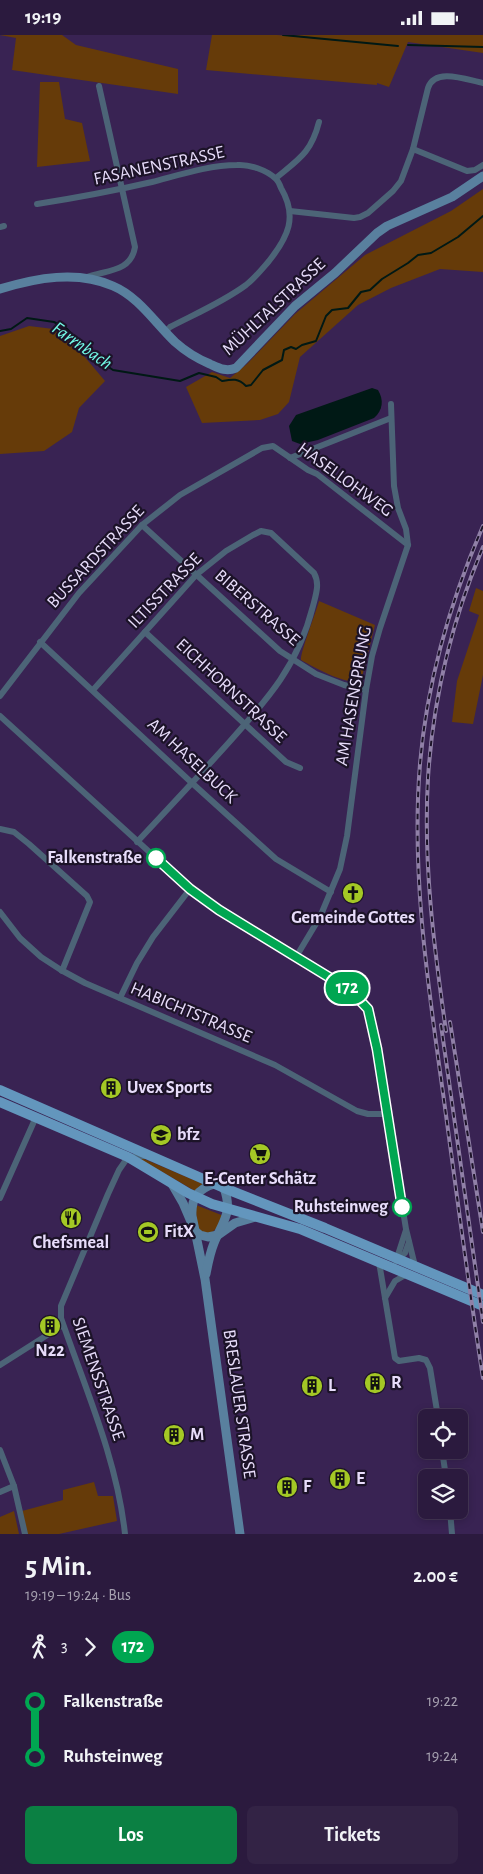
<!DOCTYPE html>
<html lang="de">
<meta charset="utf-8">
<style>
body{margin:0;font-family:"Alegreya Sans",sans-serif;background:#332345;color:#f1f3f6;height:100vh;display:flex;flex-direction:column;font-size:19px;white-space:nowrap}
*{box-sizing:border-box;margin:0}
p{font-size:16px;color:#a6a1b0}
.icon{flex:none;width:28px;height:28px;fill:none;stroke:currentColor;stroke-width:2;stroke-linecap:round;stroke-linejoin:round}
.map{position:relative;height:1499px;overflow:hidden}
.details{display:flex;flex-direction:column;background:#2b1a3e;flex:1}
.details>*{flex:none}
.badge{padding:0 10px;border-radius:16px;font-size:18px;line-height:32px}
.fabs{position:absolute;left:418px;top:1374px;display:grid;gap:10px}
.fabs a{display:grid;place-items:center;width:50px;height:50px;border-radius:8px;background:#2b1a3e;box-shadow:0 2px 8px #0003,0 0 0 1px #473858;font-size:25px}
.map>.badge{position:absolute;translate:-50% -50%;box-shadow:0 0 0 2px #fff}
.legs{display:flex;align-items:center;gap:8px;height:55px;padding:0 25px;font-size:16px}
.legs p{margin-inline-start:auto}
.summary{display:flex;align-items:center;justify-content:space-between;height:85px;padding:0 25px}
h1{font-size:28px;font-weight:700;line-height:38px}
.button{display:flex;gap:10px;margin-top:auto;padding:10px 25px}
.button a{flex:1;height:58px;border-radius:8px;background:#0b8043;color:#fff;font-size:20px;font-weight:700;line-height:58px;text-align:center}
.button a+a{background:#332345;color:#f1f3f6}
ul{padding:0 25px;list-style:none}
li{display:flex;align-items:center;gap:18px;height:55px;font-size:19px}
li i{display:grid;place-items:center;width:8px;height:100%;margin:0 6px;background:currentColor}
li i::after{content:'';width:12px;height:12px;margin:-6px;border:4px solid;border-radius:50%;background:#2b1a3e}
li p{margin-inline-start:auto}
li:first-child i{background:linear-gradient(#0000 50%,currentColor 0)}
li:last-child i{background:linear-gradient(currentColor 50%,#0000 0)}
.status{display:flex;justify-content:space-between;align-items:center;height:35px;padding:0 25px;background:#2b1a3e;direction:ltr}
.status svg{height:14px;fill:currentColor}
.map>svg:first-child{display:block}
</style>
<div class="status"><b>19:19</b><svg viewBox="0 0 49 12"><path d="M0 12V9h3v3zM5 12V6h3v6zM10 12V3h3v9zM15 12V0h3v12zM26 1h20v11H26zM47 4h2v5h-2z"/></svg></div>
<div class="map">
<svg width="483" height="1499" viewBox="0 0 483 1499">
<rect width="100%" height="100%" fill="#392353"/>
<g fill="#663b09">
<polygon points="0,0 62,0 76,10 178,34 178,59 12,35 16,3"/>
<polygon points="212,0 277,0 341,6 293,0 483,0 483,18 408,7 389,52 377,48 377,50 206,35"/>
<polygon points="40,47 59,47 65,84 82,88 90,126 37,132"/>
<polygon points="483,154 483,237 440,234 391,253 358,270 300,322 289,367 278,379 260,385 202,388 186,352 212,337 230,343 247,329 295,279 365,220 451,176"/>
<polygon points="29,291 62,295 105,346 79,373 72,397 44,416 0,419 0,301"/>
<polygon points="476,553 483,556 483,640 473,689 452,687 457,646 479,580 469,576"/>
<path d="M319,566l56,24 -14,56c-16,4 -45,-13 -60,-21 -1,-7 15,-48 18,-59z"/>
<polygon points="142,1123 203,1149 195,1156 140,1124"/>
<path d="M196,1170l28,11 -5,10 -9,8 -10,-3c-4,-9 -4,-16 -4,-26z"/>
<polygon points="94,1447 98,1461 113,1461 117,1486 59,1499 27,1499 22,1476 63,1465 63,1455"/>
<polygon points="14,1476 19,1499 0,1499 0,1482"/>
</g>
<path fill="#001915" d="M372,353l6,2c6,10 5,20 -4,28l-56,22 -18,4 -8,-3 -3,-15 7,-11z"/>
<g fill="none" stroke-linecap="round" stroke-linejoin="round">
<g stroke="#001915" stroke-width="2">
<polyline points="283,0 398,11"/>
<polyline points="408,10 483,12"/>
<path d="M0,296l11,-2 16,-11 27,4 13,7 25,27 21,14 67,11 19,-8 17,4 6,4c11,-2 16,-3 24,5l5,-1 12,-15 19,-10 2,-10 7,-3 5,2 6,-4 14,-4 10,-25 6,-6 16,-2 13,-16 9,-2 12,-11 26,-16 10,-8 13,-2 27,-16 25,-21"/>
</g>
<g stroke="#4c6477" stroke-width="6">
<polyline points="413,114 467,136 475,135 483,130"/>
<path d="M276,143c23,-19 35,-25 43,-56"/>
<path d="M37,169c38,-6 76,-13 115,-22 27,-7 57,-17 85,-17 12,-1 30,5 39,14 2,2 4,6 5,9 17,29 7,49 -12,73 -7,8 -14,17 -23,24 -23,17 -51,29 -76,42l-5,5"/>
<path d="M290,176l64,7 6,-1 8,-4 25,-22 8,-10 12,-32 15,-61c7,-21 39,-8 55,-5"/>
<polyline points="0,192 4,191"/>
<path d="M87,242c20,-7 44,-5 48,-30l-36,-161"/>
<polyline points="290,423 391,383"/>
<polyline points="142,490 280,616 316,639 344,650 366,655"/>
<polyline points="145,597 286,727 300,733"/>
<polyline points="40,607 192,748 276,824 331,857"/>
<path d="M93,655l103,-115 30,-24 27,-16 8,-4 10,2 43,40c6,11 2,21 -1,33 -16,63 -48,96 -90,143 -28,31 -57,62 -86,93"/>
<polyline points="0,661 79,558 142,490 180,460 262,413 273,411 308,435 317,439 408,510"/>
<path d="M0,681l190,173 29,21 131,80c10,9 17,17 22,30l34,209 9,37"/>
<polyline points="0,794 14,797 29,809 87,861 90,867 62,936"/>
<polyline points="0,877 20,903 41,922 61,935 85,948 275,1030 357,1076 368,1079 387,1079"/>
<polyline points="296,922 320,882 340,834 347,801 366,655 372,621 380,593 408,510 406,494 398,473 394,451 391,369"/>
<polyline points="120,963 137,928 153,902 190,854"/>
<polyline points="0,1163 36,1082"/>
<polyline points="398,1224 405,1218 409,1207"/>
<polyline points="396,1226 406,1195"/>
<polyline points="379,1227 395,1323 399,1326 419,1323 426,1325 430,1333 438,1382"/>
<polyline points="385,1263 395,1246 407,1239"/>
<polyline points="0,1330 63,1290"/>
<polyline points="0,1415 14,1451 25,1499"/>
<polyline points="442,1415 446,1442"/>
<polyline points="0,1457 14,1451"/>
<polyline points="450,1475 452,1499"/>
<path d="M125,1499c-8,-75 -40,-146 -64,-216v-12l47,-112 11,-24 9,-13 17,-1"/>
</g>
<g stroke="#59809e" stroke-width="9">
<path d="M0,254c36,-11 77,-19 113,-3 26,11 42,37 62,56 10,9 23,17 35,22 9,4 16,8 26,4l59,-62 40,-33 42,-40 10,-7 65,-29 31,-21"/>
<polyline points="172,1149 183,1168 195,1196 200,1200 208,1202 218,1200 235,1188 255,1182"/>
<path d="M214,1149c-16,5 -23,14 -22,32l13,63 35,255"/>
<path d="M206,1239c2,-11 4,-21 8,-31 9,-22 19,-30 10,-55"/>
</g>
<g stroke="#6396bd" stroke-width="10">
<polyline points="0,1055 224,1153 325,1193 483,1260"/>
<polyline points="0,1067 128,1122 188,1158 212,1169 300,1194 483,1271"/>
</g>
<g stroke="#9080a7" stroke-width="4">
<g id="rail">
<path d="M483,491c-33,76 -56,155 -63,238 -9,109 8,221 23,329 13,95 25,190 40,285"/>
<polyline points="450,987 483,1197"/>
<polyline points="441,990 483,1287"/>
<path d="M446,996c-12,-84 -23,-168 -18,-253 5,-79 24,-158 55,-231"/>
</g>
</g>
<use href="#rail" stroke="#1c1328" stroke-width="2" stroke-dasharray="5.5" stroke-linecap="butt"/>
</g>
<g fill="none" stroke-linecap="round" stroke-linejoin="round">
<g stroke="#fff" stroke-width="11">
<polyline id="line-1" points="156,823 190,854 219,875 350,955 368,974 377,1014 402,1172"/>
</g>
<use href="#line-1" stroke="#00a651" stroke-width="8"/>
</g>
<defs>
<g id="church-disc" transform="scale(1.125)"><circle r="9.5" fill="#a4c825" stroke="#1c1328"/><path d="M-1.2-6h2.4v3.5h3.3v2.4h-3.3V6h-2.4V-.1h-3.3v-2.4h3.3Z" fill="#111"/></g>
<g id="building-disc" transform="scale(1.125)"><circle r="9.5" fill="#a4c825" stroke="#1c1328"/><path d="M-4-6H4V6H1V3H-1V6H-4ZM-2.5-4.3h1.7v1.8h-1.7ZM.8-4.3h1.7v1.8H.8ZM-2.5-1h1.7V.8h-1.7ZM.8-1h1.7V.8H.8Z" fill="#111"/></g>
<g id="school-disc" transform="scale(1.125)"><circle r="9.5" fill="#a4c825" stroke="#1c1328"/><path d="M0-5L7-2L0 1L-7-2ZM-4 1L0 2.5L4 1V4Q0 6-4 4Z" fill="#111"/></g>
<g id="supermarket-disc" transform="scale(1.125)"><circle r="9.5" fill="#a4c825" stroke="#1c1328"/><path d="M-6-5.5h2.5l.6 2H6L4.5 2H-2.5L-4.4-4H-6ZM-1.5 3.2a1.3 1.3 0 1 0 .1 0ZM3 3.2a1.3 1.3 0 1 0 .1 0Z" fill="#111"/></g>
<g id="restaurant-disc" transform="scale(1.125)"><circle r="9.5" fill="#a4c825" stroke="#1c1328"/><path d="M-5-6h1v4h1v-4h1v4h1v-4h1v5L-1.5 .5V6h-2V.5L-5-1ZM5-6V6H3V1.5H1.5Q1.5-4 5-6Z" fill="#111"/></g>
<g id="stadium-disc" transform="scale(1.125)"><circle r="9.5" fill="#a4c825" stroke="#1c1328"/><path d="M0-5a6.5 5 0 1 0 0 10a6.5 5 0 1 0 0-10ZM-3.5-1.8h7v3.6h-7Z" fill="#111"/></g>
</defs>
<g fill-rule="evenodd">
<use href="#church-disc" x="353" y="858"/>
<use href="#building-disc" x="111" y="1053"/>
<use href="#school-disc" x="161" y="1100"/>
<use href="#supermarket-disc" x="260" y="1119"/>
<use href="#restaurant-disc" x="71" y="1183"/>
<use href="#stadium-disc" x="148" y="1197"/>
<use href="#building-disc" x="50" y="1291"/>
<use href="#building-disc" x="375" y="1348"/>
<use href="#building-disc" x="312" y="1351"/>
<use href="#building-disc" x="174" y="1400"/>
<use href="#building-disc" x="340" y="1444"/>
<use href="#building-disc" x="287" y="1452"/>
</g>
<g fill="#fff" stroke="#00a651" stroke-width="2.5">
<circle cx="156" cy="823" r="9"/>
<circle cx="402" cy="1172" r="9"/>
</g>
<g text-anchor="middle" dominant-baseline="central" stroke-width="4.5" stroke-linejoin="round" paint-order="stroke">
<g font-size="18" fill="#e7dcfa" stroke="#1c1328">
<text transform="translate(159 131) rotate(-12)">FASANENSTRASSE</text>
<text transform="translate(274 272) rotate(-43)">MÜHLTALSTRASSE</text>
<text transform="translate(345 445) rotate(36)">HASELLOHWEG</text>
<text transform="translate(96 522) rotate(-47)">BUSSARDSTRASSE</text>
<text transform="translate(165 556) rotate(-46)">ILTISSTRASSE</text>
<text transform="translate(257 573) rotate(41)">BIBERSTRASSE</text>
<text transform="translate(231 656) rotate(43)">EICHHORNSTRASSE</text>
<text transform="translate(354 661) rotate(-80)">AM HASENSPRUNG</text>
<text transform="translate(192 726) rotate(43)">AM HASELBUCK</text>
<text transform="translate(191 978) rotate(23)">HABICHTSTRASSE</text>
<text transform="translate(98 1344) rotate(71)">SIEMENSSTRASSE</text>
<text transform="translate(239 1369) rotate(82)">BRESLAUER STRASSE</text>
</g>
<g font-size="18" font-weight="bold" fill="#e7dcfa" stroke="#1c1328" text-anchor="end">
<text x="142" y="823">Falkenstraße</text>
<text x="388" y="1172">Ruhsteinweg</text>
</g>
<g font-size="18" font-weight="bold" fill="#e7dcfa" stroke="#1c1328" text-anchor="start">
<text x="353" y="883" text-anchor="middle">Gemeinde Gottes</text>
<text x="127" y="1053">Uvex Sports</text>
<text x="177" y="1100">bfz</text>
<text x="260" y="1144" text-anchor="middle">E-Center Schätz</text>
<text x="164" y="1197">FitX</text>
<text x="71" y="1208" text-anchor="middle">Chefsmeal</text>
<text x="50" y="1316" text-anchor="middle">N22</text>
<text x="391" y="1348">R</text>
<text x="328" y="1351">L</text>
<text x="190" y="1400">M</text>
<text x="356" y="1444">E</text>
<text x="303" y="1452">F</text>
</g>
<g font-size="19" font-style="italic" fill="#73fbe7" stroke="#1c1328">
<text transform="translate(82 311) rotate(35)">Farrnbach</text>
</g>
</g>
</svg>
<div class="fabs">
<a><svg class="icon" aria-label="locate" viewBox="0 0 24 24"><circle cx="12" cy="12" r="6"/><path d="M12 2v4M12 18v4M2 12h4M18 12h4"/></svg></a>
<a><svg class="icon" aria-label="layers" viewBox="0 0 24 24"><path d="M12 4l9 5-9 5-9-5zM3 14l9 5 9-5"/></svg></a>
</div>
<b class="badge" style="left:347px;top:953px;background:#00a651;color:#fff">172</b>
</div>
<section class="details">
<div class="summary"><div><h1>5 Min.</h1><p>19:19 – 19:24 · Bus</p></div><b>2.00 €</b></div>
<div class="legs"><svg class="icon" aria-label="walk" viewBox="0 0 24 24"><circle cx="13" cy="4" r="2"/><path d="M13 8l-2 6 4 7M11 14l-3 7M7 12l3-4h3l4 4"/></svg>3<svg class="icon" aria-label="forward" viewBox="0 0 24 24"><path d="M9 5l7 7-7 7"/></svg><b class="badge" style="background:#00a651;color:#fff">172</b></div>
<ul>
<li><i style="color:#00a651"></i><b>Falkenstraße</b><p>19:22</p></li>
<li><i style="color:#00a651"></i><b>Ruhsteinweg</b><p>19:24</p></li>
</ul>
<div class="button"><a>Los</a><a>Tickets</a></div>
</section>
